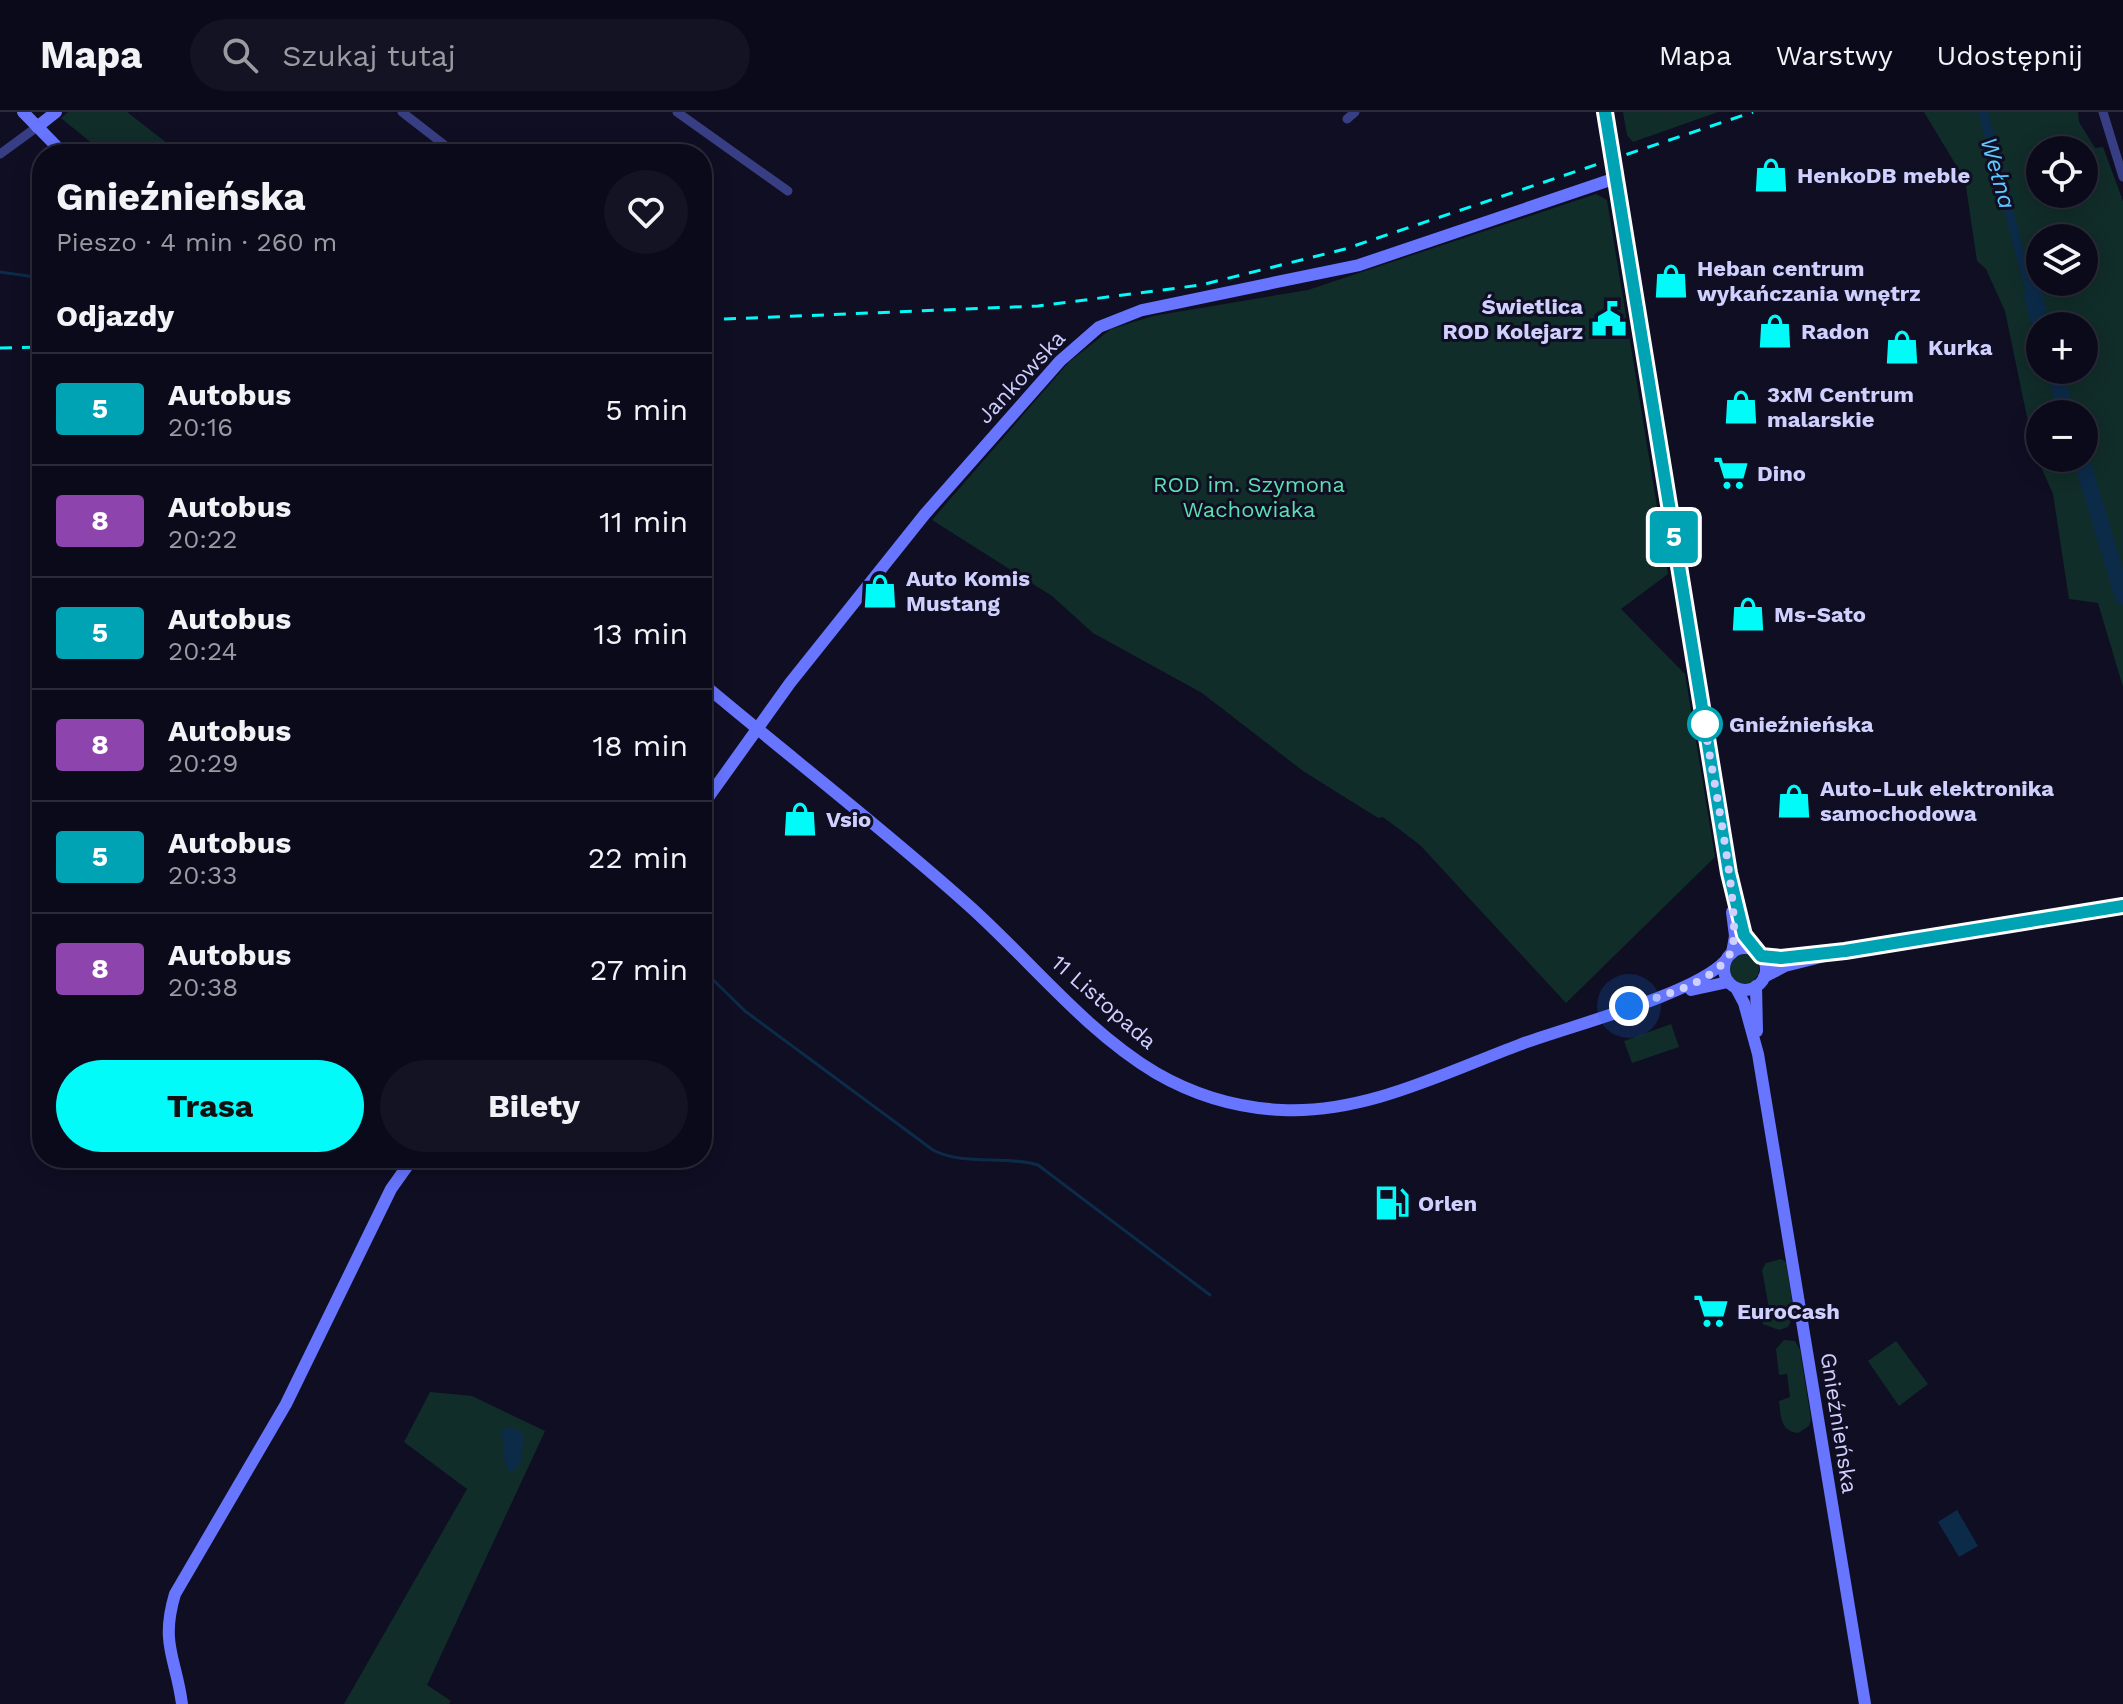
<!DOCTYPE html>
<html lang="pl">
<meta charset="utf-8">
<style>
body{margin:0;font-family:"Work Sans",sans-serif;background:#141323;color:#f1f3f6;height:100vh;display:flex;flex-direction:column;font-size:30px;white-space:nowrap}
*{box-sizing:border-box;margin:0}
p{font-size:26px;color:#9a9aa2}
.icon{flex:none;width:44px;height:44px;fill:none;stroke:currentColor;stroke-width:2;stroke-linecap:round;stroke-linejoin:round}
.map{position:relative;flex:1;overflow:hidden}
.side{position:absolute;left:32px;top:32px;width:680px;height:1024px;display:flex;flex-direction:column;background:#0b0a1a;border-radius:32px;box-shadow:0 4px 20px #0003,0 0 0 2px #2b2b39}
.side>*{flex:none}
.badge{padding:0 16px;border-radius:6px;font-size:28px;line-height:52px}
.controls{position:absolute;left:2026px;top:24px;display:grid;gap:16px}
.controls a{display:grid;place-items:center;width:72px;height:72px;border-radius:50%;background:#0b0a1a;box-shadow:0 4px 20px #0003,0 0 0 2px #2b2b39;font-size:40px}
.you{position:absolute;width:40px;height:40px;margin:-20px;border:6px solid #fff;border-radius:50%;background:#1a73e8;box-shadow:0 0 0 12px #1a73e833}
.map>.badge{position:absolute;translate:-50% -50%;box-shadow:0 0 0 4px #fff}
h2{padding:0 24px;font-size:30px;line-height:72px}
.round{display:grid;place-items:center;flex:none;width:84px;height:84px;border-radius:42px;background:#141323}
.headline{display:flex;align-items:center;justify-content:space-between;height:136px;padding:0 24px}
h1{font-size:38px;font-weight:700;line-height:60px}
.button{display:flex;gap:16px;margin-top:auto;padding:16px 24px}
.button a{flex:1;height:92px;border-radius:48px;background:#00fbf8;color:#111;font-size:32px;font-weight:700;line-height:92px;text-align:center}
.button a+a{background:#141323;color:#f1f3f6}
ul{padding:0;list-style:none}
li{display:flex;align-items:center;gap:24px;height:112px;padding:0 24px;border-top:2px solid #2b2b39}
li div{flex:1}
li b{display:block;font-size:30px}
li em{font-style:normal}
li .badge{min-width:88px;font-weight:700;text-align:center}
header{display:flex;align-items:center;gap:48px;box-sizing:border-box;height:112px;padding:0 40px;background:#0b0a1a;border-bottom:2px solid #2b2b39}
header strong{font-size:38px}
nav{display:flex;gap:44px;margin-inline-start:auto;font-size:28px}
.search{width:560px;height:72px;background:#141323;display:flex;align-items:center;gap:20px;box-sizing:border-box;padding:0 28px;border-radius:44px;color:#9a9aa2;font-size:30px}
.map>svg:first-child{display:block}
</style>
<header>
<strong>Mapa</strong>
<div class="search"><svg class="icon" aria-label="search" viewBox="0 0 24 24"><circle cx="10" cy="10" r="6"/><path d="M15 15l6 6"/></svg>Szukaj tutaj</div>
<nav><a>Mapa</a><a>Warstwy</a><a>Udostępnij</a></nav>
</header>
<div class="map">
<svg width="2123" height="1592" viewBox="0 0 2123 1592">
<rect width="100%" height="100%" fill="#0f0e23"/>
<g fill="#112d29" fill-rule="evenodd">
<polygon points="68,0 127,0 181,42 105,42 61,6"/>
<polygon points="1623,0 1718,0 1633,30 1627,23"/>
<path d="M1924,0h154l1,10 16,26 8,-1 20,54v486l-25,-84 -29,-4 -16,-105 -19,-43 -29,-140 -19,-42 -9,-8 -12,-81zM2040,38h44v44h-44zM2040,126h44v44h-44zM2040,214h44v44h-44zM2040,302h44v44h-44z"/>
<polygon points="1596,82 1607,88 1668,462 1621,497 1685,562 1715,745 1566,891 1420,733 1383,705 1378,706 1303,659 1202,581 1093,521 1052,484 932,408 1069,250 1111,217 1153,204 1308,178"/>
<circle cx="1744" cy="857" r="15"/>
<polygon points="1671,912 1679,935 1632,951 1624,929"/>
<polygon points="1781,1147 1786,1150 1794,1202 1788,1215 1779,1218 1763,1212 1762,1205 1770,1202 1762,1158 1766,1151"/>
<path d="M1784,1228l11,1 5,9 11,69 -2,7 -11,7c-18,-2 -17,-17 -19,-32l11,-4 -3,-23 -8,1 -3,-26z"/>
<polygon points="1896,1229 1928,1272 1899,1294 1868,1249"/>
<polygon points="430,1280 472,1284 545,1319 427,1573 451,1589 449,1592 344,1592 467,1377 404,1330"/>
</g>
<g fill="#0c2b49">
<polygon points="1978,0 1988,0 2026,148 2042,175 2046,200 2034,204 2026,181"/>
<polygon points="510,1315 524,1322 520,1352 511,1360 505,1352 502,1318"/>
<polygon points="1957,1398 1978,1434 1959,1445 1938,1410"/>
</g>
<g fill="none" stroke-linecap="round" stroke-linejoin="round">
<g stroke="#0c2b49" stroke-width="3">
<polyline points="0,160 42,166"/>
<path d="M702,857l43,42 188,139c30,16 72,5 105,15l172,130"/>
</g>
<g stroke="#0c2b49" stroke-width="16">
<polyline points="2032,185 2040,214"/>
<polyline points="2054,258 2067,302"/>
<polyline points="2081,346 2123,485"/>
</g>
<g stroke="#383e83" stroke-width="9">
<polyline points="402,0 456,42"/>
<polyline points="677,0 788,79"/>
<polyline points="2103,0 2123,65"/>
<polyline points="1347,7 1355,0"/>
<polyline points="0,42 37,15"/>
</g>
<g stroke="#6775ff" stroke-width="12">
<polyline points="23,0 64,42"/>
<polyline points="1605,0 1731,775 1744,823 1753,838"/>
<polyline points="37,15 56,0"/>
<path d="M702,571c88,74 179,144 265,221 62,55 117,126 189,169 38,22 82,35 126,37 83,4 162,-37 237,-65 50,-19 174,-50 206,-84"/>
<polyline points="702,694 790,571 925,402 1060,249 1099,215 1142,198 1359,153 1616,66"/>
<circle cx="1745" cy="857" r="21"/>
<polyline points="1732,841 1735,824 1732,800"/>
<polyline points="1761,844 1802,843"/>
<polyline points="1764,865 1785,854 1845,839 2123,794"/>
<polyline points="1756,874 1757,919"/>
<polyline points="1736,876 1744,891 1758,942 1865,1592"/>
<polyline points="1691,878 1728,870"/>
<path d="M182,1592c-6,-46 -22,-60 -7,-110l111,-190 105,-215 22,-31"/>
</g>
<g stroke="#00fbf8" stroke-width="3" stroke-dasharray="12 10" stroke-linecap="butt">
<polyline points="702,208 1038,194 1201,173 1345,137 1753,0"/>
<polyline points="0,236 42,235"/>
</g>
</g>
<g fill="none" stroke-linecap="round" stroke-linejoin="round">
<g stroke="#fff" stroke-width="18">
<polyline id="line" points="1605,0 1729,761 1744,823 1761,844 1781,846 1845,839 2123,794"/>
</g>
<use href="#line" stroke="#00a3b4" stroke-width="12"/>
<path stroke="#d0d0ff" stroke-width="8" stroke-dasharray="0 14.4" d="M1629,894c32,-10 83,-22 101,-52 16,-25 -21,-191 -25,-230"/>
</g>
<defs>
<g id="shop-bare" transform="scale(2.76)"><path d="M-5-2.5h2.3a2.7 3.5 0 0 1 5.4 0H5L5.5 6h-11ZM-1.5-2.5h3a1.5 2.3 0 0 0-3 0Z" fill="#00fbf8" stroke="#0f0e23" stroke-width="2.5" paint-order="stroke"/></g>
<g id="civic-bare" transform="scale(2.76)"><path d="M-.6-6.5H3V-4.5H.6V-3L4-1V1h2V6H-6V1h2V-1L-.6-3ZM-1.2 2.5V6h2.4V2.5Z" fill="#00fbf8" stroke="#0f0e23" stroke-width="2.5" paint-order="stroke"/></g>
<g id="supermarket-bare" transform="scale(2.76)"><path d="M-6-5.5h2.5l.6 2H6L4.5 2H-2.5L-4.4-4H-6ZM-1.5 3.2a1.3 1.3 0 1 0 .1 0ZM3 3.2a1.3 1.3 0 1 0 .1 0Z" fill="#00fbf8" stroke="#0f0e23" stroke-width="2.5" paint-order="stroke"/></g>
<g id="fuel-bare" transform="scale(2.76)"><path d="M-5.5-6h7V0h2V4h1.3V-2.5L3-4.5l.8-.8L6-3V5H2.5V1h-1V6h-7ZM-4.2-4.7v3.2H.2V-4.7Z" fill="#00fbf8" stroke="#0f0e23" stroke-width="2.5" paint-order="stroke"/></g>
</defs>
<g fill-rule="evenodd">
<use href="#shop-bare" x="1771" y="63"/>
<use href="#shop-bare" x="1671" y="169"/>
<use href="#civic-bare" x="1609" y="207"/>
<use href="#shop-bare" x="1775" y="219"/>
<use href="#shop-bare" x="1902" y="235"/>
<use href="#shop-bare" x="1741" y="295"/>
<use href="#supermarket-bare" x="1731" y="361"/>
<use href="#shop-bare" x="880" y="479"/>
<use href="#shop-bare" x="1748" y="502"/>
<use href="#shop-bare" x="1794" y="689"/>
<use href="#shop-bare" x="800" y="707"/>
<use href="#fuel-bare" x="1392" y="1091"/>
<use href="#supermarket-bare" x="1711" y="1199"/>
</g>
<circle fill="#fff" stroke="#00a3b4" stroke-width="4" cx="1705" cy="612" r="16"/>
<g text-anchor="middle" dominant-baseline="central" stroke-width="6" stroke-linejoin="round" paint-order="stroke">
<g font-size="22" font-weight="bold" fill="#d0d0ff" stroke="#0f0e23" text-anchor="start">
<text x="1797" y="63">HenkoDB meble</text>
<text x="1697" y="156">Heban centrum<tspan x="1697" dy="25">wykańczania wnętrz</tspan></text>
<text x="1583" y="194" text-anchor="end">Świetlica<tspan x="1583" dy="25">ROD Kolejarz</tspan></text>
<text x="1801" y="219">Radon</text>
<text x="1928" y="235">Kurka</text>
<text x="1767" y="282">3xM Centrum<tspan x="1767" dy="25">malarskie</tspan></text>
<text x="1757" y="361">Dino</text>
<text x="906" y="466">Auto Komis<tspan x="906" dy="25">Mustang</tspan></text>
<text x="1774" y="502">Ms-Sato</text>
<text x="1820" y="676">Auto-Luk elektronika<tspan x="1820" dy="25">samochodowa</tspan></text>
<text x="826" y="707">Vsio</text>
<text x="1418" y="1091">Orlen</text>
<text x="1737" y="1199">EuroCash</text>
</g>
<g font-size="22" fill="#d0d0ff" stroke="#0f0e23">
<text transform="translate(1021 265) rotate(-47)">Jankowska</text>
<text transform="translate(1104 890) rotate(41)">11 Listopada</text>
<text transform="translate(1839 1311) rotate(81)">Gnieźnieńska</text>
</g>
<g font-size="22" fill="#5be0b0" stroke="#0f0e23">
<text x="1249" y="372">ROD im. Szymona<tspan x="1249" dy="25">Wachowiaka</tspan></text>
</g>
<g font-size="22" font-weight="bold" fill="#d0d0ff" stroke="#0f0e23" text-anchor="start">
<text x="1729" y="612">Gnieźnieńska</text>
</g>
<g font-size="24" font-style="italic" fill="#5ec7ff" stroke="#0f0e23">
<text transform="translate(1998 61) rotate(74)">Wełna</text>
</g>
</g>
</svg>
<div class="controls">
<a><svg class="icon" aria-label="locate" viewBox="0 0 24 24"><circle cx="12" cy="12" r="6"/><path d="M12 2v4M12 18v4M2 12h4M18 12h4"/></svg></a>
<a><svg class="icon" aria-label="layers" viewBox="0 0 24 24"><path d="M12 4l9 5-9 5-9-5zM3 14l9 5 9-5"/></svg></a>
<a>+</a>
<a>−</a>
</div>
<div class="you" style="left:1629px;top:894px"></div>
<b class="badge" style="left:1674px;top:425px;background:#00a3b4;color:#fff">5</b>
<section class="side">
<div class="headline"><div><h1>Gnieźnieńska</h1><p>Pieszo · 4 min · 260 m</p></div><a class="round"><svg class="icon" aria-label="heart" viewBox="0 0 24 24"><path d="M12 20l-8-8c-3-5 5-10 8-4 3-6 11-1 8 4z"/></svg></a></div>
<h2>Odjazdy</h2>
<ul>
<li><span class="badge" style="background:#00a3b4;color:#fff">5</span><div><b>Autobus</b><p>20:16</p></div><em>5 min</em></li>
<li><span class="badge" style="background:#8e44ad;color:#fff">8</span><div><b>Autobus</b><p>20:22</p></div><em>11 min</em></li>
<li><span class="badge" style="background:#00a3b4;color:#fff">5</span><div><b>Autobus</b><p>20:24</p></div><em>13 min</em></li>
<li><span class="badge" style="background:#8e44ad;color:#fff">8</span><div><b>Autobus</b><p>20:29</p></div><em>18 min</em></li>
<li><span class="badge" style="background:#00a3b4;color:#fff">5</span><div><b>Autobus</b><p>20:33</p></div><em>22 min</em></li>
<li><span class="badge" style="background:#8e44ad;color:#fff">8</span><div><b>Autobus</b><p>20:38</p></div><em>27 min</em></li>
</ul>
<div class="button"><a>Trasa</a><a>Bilety</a></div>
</section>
</div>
